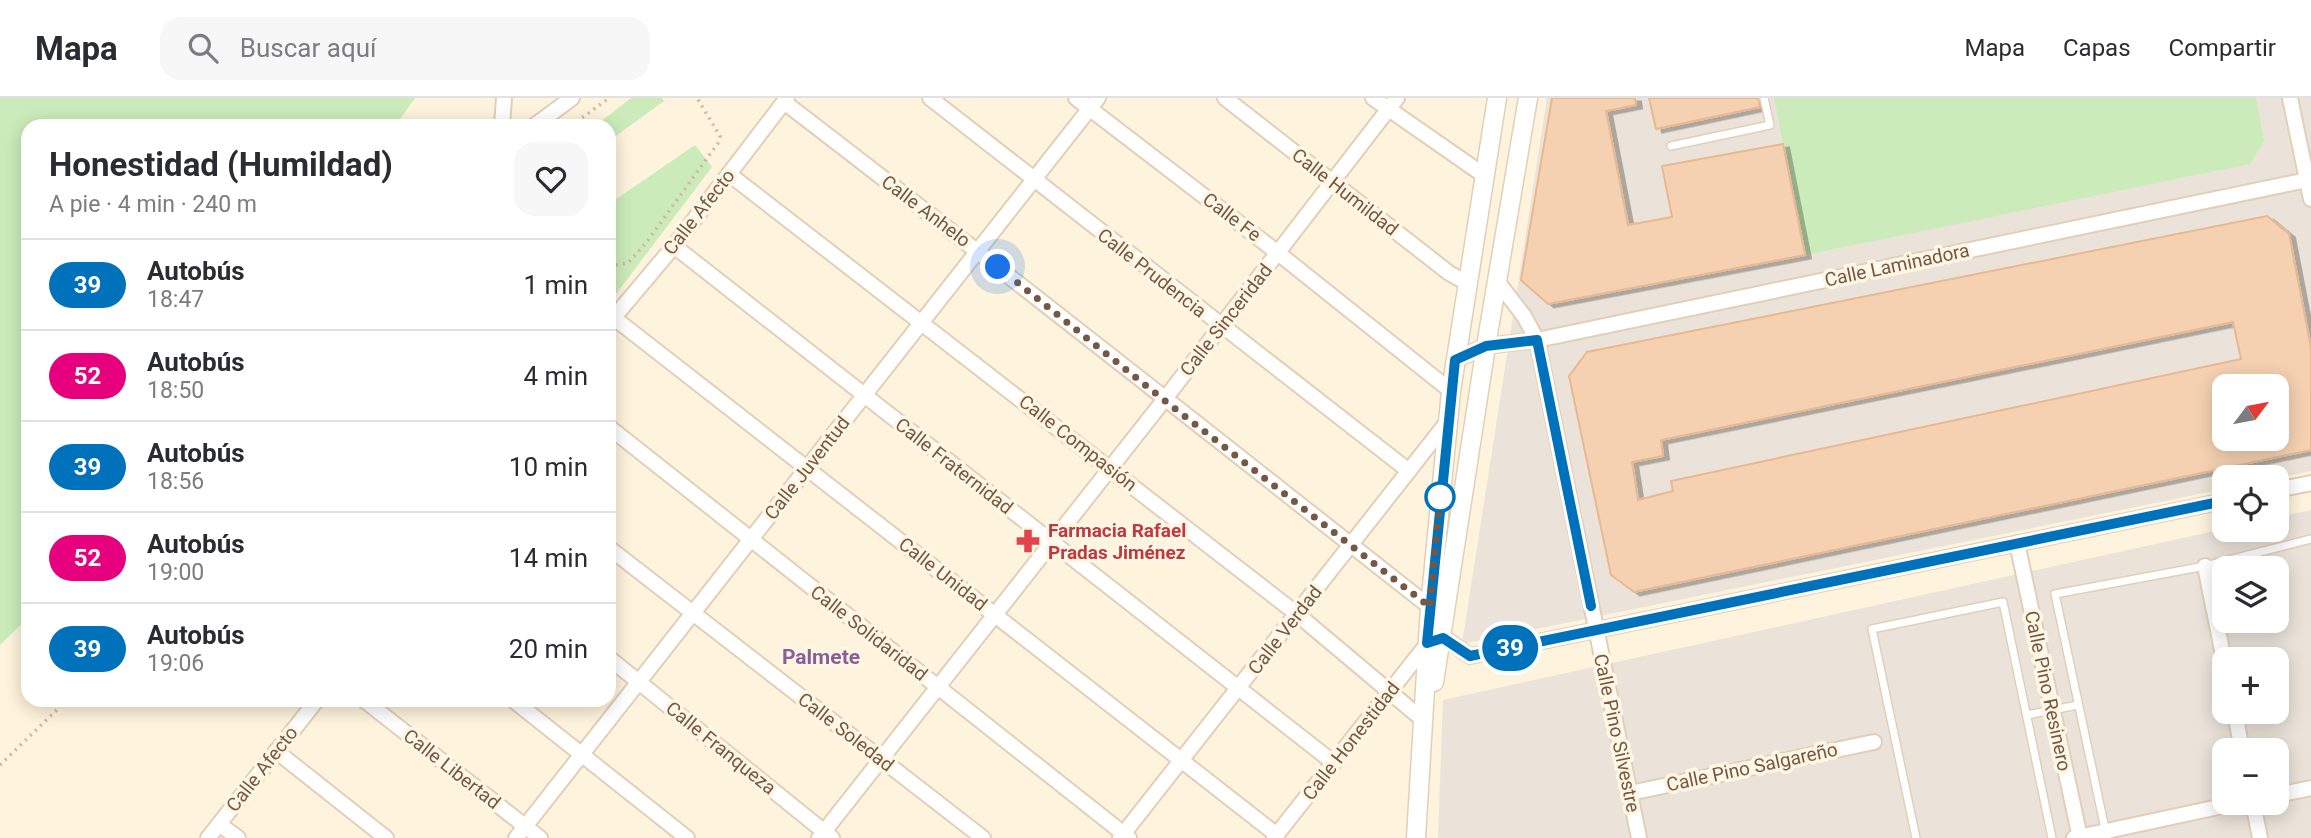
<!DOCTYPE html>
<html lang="es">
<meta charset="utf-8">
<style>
body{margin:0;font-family:Roboto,sans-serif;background:#f7f7f7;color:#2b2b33;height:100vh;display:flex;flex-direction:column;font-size:26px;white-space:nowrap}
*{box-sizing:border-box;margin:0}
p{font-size:23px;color:#7c7c81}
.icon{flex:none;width:38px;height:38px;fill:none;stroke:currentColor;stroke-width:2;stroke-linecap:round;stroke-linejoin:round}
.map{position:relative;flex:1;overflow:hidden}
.panel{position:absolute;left:21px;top:21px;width:595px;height:588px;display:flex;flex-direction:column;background:#fff;border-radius:21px;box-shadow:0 4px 18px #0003}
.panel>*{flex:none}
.badge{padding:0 14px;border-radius:23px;font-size:24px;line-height:46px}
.needle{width:46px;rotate:58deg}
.tools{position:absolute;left:2212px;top:276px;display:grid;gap:14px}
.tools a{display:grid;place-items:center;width:77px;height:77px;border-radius:14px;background:#fff;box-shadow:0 4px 18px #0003;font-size:35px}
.you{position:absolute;width:35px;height:35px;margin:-18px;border:5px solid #fff;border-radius:50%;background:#1a73e8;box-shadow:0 0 0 10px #1a73e833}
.map>.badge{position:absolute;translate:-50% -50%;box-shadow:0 0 0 4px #fff}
.round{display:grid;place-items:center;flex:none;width:74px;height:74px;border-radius:21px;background:#f7f7f7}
.head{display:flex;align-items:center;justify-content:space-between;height:119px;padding:0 28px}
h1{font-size:33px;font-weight:700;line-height:52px}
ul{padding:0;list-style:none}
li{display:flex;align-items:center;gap:21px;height:91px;padding:0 28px;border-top:2px solid #e1e1e2}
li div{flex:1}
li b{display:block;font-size:26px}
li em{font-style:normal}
li .badge{min-width:77px;font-weight:700;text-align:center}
header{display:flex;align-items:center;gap:42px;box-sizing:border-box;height:98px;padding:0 35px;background:#fff;border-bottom:2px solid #e1e1e2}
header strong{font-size:33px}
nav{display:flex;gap:38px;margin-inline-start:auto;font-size:24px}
.search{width:490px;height:63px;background:#f7f7f7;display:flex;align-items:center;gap:18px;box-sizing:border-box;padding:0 24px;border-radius:21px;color:#7c7c81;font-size:26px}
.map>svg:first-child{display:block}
</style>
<header>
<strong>Mapa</strong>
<div class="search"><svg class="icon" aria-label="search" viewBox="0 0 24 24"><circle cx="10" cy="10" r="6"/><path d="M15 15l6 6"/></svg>Buscar aquí</div>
<nav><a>Mapa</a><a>Capas</a><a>Compartir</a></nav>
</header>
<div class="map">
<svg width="2311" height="740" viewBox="0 0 2311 740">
<defs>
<filter id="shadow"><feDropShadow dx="6" dy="3.5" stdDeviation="0" flood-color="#0004"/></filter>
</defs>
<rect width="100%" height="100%" fill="#fef3dc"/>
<g fill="#ebe3d9" fill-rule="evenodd">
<path d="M1547,0h764v373l-34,7h-53v11l-762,155zM2224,289h53v52h-53z"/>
<path d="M2311,412v328h-873l5,-138 781,-171 53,1v-13zM2224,471h53v52h-53zM2224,562h53v52h-53zM2224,653h53v52h-53z"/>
</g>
<g fill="#cbecba">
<polygon points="0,0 415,0 395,28 28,28 28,520 0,547"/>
<polygon points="631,0 662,0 664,3 609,43 609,28 595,28"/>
<polygon points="1774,0 2256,0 2264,43 2250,66 1805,157"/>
<polygon points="695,47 712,69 610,204 609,106"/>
</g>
<g fill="#f5d1b2" stroke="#e9b891" stroke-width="2" fill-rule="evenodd" filter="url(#shadow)">
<polygon points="1552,0 1635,0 1636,7 1606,13 1628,127 1672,119 1662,68 1783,46 1805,157 1548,206 1521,182"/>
<polygon points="1649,0 1758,0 1760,9 1656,31"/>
<path d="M2267,118l22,18 22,114v102l-677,142 -23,-17 -42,-199 18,-24zM2233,224l8,37 -570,122 2,10 -35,9 -6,-38 31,-6 -2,-16zM2224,289h53v52h-53z"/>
</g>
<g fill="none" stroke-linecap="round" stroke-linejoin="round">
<g stroke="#e2cfb8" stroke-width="10">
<g id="service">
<polyline points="1671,48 1770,27 1764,0"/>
<polyline points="2027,617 2078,607"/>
<polyline points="1916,740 1872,531 2003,504 2052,740"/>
<polyline points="2107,740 2055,496 2205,468 2311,441"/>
</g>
</g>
<g stroke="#e2cfb8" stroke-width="18">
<g id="minor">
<polyline points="930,0 1409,373"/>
<polyline points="1076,0 1278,155 1451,293"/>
<polyline points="1225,0 1449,175 1467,185"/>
<polyline points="1373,0 1485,78"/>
<polyline points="2290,0 2311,101"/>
<path d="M784,4c217,166 431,336 646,505"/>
<polyline points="502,28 504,0"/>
<polyline points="534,28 572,0"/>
<polyline points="729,76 1297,516 1422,621"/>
<polyline points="674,148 1334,665"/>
<polyline points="1497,183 1524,218 1537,242 1639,740"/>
<polyline points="609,216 1277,737"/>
<polyline points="610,224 674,148 787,0"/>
<polyline points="1455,262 1486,248 1537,242 2307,82"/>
<polyline points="609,329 1129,740"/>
<polyline points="2277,392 2311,385"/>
<polyline points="2017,445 2080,740"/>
<polyline points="609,450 983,740"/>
<polyline points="2205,468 2224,562"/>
<polyline points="609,560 832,740"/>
<polyline points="364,602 540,740"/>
<polyline points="513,602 687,740"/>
<polyline points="2235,614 2242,653"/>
<polyline points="276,653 386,740"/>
<polyline points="1630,695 1874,644"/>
<polyline points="2277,697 2311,690"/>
<polyline points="2253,705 2260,740"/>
<polyline points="219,726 238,740"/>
<polyline points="208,740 317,602"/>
<polyline points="516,740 1098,0"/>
<polyline points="819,740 1164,302 1397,0"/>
<polyline points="1120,740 1448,323"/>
<polyline points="1274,740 1428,545 1443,539 1470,558 2224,403"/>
<polyline points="2074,740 2237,705"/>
</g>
</g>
<g stroke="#e2cfb8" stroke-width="21">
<g id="tertiary">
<polyline points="1434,584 1486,248 1528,0"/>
<polyline points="1416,740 1430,509 1451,293 1497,0"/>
</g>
</g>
<g stroke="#d9b496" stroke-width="3.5" stroke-dasharray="2 5" stroke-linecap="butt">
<polyline points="571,28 609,0"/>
<polyline points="609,168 628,165 646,145 718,45 720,38 697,0"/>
<polyline points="0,667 67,602"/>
</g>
<use href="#service" stroke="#fff" stroke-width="7"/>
<use href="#minor" stroke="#fff" stroke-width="14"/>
<use href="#tertiary" stroke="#fff" stroke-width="18"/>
</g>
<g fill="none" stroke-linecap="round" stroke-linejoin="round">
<g stroke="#fff" stroke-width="16">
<polyline id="line" points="1591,508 1537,242 1486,248 1455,262 1427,545 1443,540 1470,558 2224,403"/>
</g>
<use href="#line" stroke="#0072bc" stroke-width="10"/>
<polyline stroke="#745844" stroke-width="7" stroke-dasharray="0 12.6" points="998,169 1164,302 1430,509 1440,399"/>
</g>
<defs>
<g id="pharmacy-bare" transform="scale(1.89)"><path d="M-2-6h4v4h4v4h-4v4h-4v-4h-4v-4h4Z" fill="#e0444e" stroke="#fff6e4" stroke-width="2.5" paint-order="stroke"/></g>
</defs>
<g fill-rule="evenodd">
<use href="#pharmacy-bare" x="1028" y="443"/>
</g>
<circle fill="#fff" stroke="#0072bc" stroke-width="3.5" cx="1440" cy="399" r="14"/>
<g text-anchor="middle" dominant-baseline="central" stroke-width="7" stroke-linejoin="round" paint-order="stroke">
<g font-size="19" fill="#745844" stroke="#fff6e4">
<text transform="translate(1345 94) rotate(38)">Calle Humildad</text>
<text transform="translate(926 113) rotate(37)">Calle Anhelo</text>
<text transform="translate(699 114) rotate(-52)">Calle Afecto</text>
<text transform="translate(1232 119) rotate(37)">Calle Fe</text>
<text transform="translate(1897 167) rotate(-12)">Calle Laminadora</text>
<text transform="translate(1152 175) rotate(38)">Calle Prudencia</text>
<text transform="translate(1226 222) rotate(-52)">Calle Sinceridad</text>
<text transform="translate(1078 345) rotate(38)">Calle Compasión</text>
<text transform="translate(954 368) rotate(38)">Calle Fraternidad</text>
<text transform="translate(807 370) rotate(-52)">Calle Juventud</text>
<text transform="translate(943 476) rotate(38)">Calle Unidad</text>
<text transform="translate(1285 532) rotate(-52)">Calle Verdad</text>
<text transform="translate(869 535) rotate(38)">Calle Solidaridad</text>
<text transform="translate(2048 593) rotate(78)">Calle Pino Resinero</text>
<text transform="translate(846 634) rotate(38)">Calle Soledad</text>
<text transform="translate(1617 635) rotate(78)">Calle Pino Silvestre</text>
<text transform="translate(1351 643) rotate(-52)">Calle Honestidad</text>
<text transform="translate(721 650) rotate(39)">Calle Franqueza</text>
<text transform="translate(1752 669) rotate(-12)">Calle Pino Salgareño</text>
<text transform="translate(262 671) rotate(-52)">Calle Afecto</text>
<text transform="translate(452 671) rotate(38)">Calle Libertad</text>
</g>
<g font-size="19" font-weight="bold" fill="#be3a42" stroke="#fff6e4" text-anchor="start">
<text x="1048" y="432">Farmacia Rafael<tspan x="1048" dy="22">Pradas Jiménez</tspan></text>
</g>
<g font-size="21" font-weight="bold" fill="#895e99" stroke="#fff6e4">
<text x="821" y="559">Palmete</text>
</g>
</g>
</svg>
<div class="tools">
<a><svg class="needle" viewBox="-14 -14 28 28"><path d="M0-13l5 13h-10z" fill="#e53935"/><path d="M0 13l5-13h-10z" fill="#7c7c81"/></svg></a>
<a><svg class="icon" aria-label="locate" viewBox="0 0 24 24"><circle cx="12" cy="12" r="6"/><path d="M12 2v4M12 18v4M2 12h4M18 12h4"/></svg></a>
<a><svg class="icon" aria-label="layers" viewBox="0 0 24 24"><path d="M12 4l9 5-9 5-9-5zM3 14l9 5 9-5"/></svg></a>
<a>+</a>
<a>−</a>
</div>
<div class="you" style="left:998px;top:169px"></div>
<b class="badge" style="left:1510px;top:550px;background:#0072bc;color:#fff">39</b>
<section class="panel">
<div class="head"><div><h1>Honestidad (Humildad)</h1><p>A pie · 4 min · 240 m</p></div><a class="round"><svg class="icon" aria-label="heart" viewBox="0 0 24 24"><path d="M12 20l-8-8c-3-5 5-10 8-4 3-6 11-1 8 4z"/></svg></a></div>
<ul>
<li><span class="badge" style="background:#0072bc;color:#fff">39</span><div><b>Autobús</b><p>18:47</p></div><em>1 min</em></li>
<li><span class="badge" style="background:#e6007e;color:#fff">52</span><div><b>Autobús</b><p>18:50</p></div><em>4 min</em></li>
<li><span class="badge" style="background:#0072bc;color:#fff">39</span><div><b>Autobús</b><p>18:56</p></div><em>10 min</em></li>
<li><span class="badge" style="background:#e6007e;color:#fff">52</span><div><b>Autobús</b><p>19:00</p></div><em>14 min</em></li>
<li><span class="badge" style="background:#0072bc;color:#fff">39</span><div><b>Autobús</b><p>19:06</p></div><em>20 min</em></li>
</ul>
</section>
</div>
